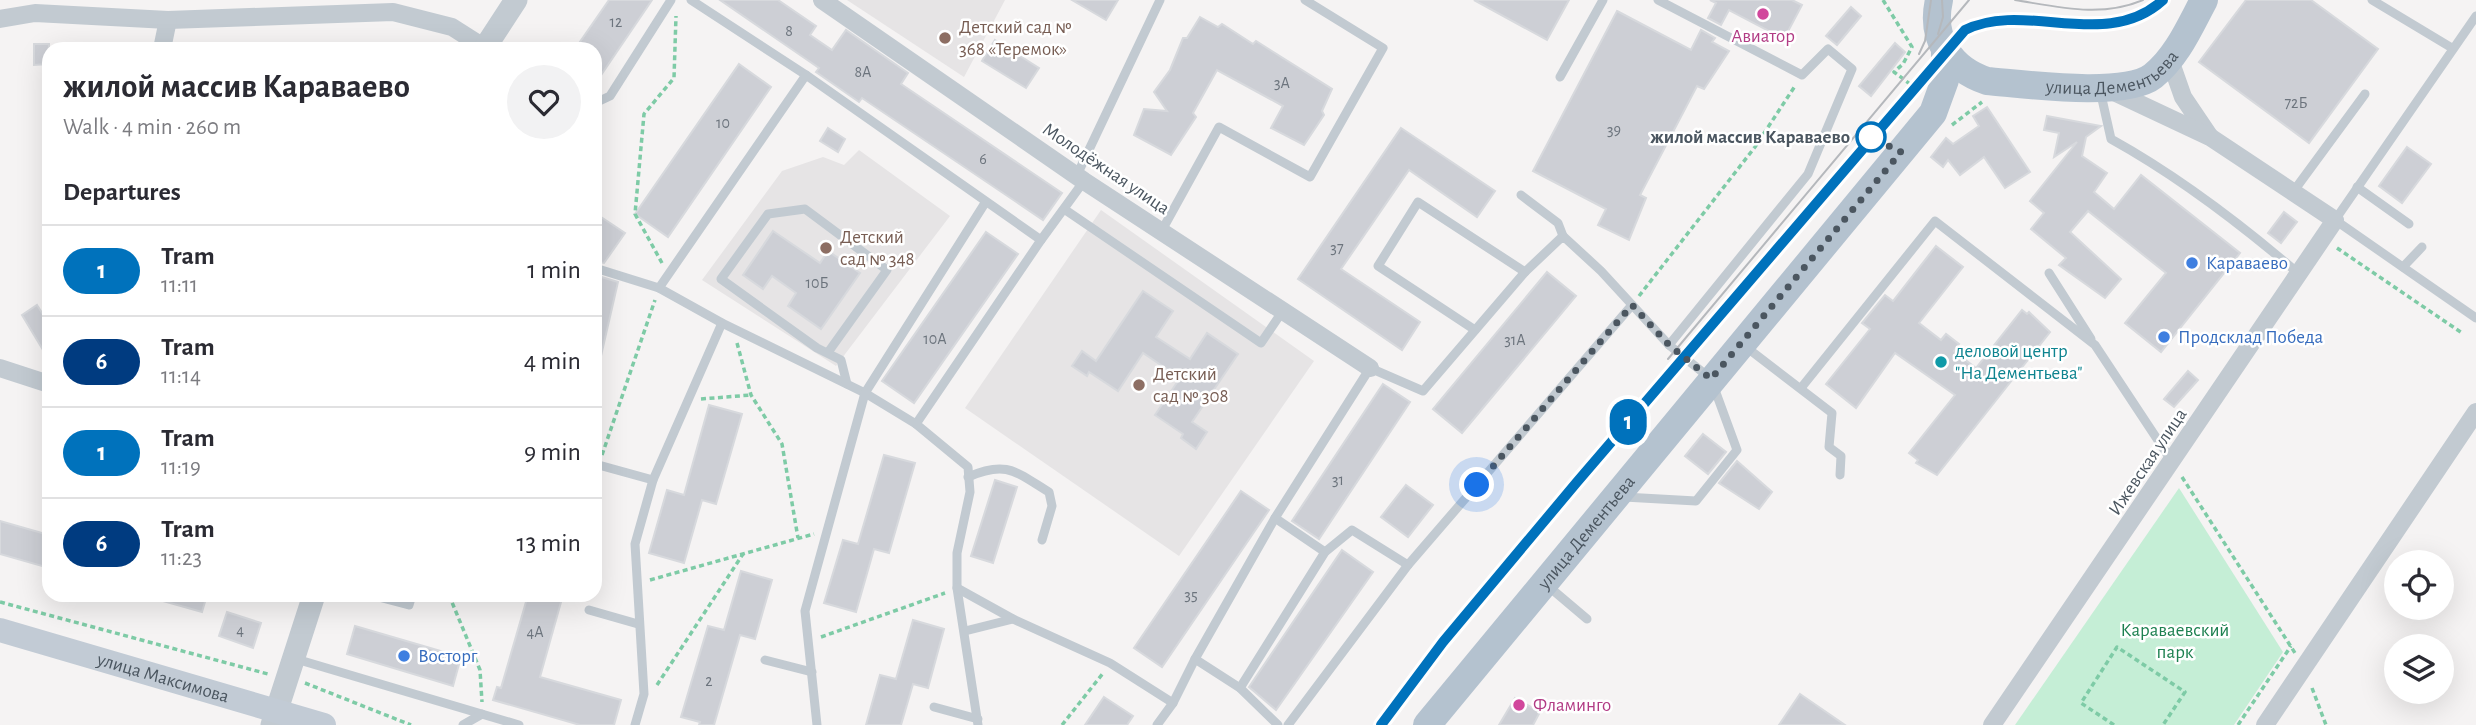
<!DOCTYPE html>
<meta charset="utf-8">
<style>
body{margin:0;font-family:"Alegreya Sans",sans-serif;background:#f2f2f3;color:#2b2b33;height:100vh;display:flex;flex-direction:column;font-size:26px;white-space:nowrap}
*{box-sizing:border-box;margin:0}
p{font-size:23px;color:#7c7c81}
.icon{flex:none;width:38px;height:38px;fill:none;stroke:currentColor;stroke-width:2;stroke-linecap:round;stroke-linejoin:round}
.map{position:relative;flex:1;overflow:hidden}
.panel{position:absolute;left:42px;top:42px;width:560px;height:560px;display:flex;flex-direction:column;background:#fff;border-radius:21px;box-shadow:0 7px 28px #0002}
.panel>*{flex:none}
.badge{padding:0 14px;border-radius:23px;font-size:24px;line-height:46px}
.buttons{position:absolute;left:2384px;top:550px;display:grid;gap:14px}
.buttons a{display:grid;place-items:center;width:70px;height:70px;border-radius:50%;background:#fff;box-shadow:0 7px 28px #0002;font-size:35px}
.you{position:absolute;width:35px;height:35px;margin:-18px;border:5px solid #fff;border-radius:50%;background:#1a73e8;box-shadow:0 0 0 10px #1a73e833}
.map>.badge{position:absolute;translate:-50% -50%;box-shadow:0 0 0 4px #fff}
h2{padding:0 21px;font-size:26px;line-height:63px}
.round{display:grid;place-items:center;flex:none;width:74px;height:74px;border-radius:37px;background:#f2f2f3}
.overview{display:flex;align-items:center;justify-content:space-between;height:119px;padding:0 21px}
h1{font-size:33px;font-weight:700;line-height:52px}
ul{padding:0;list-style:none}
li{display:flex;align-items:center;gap:21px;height:91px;padding:0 21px;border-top:2px solid #e1e1e2}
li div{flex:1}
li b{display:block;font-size:26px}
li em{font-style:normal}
li .badge{min-width:77px;font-weight:700;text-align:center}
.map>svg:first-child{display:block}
</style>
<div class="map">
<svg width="2476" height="725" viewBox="0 0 2476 725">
<rect width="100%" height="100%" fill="#f5f3f3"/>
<g fill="#e6e4e5">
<polygon points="847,0 1005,0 964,77"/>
<polygon points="859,150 950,216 836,366 702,280 782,171 823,157 844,165"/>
<polygon points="1101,210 1314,361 1179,556 965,408"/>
</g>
<polygon fill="#c5eed6" points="2179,488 2283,652 2234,725 2015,725"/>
<g fill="#cdcfd5" stroke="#d7d9dd" stroke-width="2">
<polygon points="609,0 652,0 595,84 595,49 575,49"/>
<polygon points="720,0 778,0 816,26 810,35 832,50 846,30 908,73 901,84 1062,193 1043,220 862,98 859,102 816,72 819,68"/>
<polygon points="1072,0 1118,0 1106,20"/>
<polygon points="1474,0 1569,0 1547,40"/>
<polygon points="1710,0 1792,0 1802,5 1784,39 1729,10 1721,25 1708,18 1716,3"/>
<polygon points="2246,0 2311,0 2378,49 2309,143 2199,62"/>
<polygon points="1851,7 1861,16 1837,45 1826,36"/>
<polygon points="1617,11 1691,50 1701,30 1715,38 1712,42 1729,51 1704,89 1697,86 1640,195 1646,198 1629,240 1598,225 1606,209 1533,171"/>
<polygon points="1200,17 1218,27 1222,24 1253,44 1256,41 1332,89 1322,111 1324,115 1304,145 1271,128 1283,106 1217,70 1193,113 1196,117 1171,155 1134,135 1144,109 1167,111 1154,92 1170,70 1183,38 1187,38"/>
<polygon points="995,40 1039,68 1026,88 982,61"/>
<polygon points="1895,43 1905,52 1871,96 1859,86"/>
<polygon points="34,44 49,44 49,64 34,65"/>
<polygon points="739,64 771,87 668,237 635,214"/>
<polygon points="1987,107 2030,172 2005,188 1984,157 1960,175 1948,160 1943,167 1931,157 1946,138 1953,144 1979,126 1973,116"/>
<polygon points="2047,116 2101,126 2086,137 2082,156 2107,173 2094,192 2114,209 2141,175 2240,253 2161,352 2125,323 2166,273 2088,211 2070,232 2121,279 2105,298 2059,265 2066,258 2031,229 2044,213 2030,201 2077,142 2054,157 2059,133 2044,130"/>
<polygon points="828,128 845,139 838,152 820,141"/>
<polygon points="1401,128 1495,191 1477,217 1409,170 1341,269 1420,322 1402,350 1298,279"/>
<polygon points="2407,147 2431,164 2402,203 2379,186"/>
<polygon points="2284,212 2297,222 2281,243 2268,233"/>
<polygon points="595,213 625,233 604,263 595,261"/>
<polygon points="773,231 820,263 828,251 860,273 821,329 788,306 796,293 772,276 763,289 743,275"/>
<polygon points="986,232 1018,254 914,403 882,381"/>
<polygon points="1936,246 1963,267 1919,323 1941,340 1946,334 1959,344 1954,351 1976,368 2022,310 2027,314 2029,312 2050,332 1937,475 1916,463 1918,460 1909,453 1955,395 1895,353 1856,408 1826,384 1870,329 1862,323 1885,295 1893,301"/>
<polygon points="1547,272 1576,296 1462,433 1433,409"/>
<polygon points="595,275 618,282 601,356 595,356"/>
<polygon points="1143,291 1173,311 1156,337 1190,359 1207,333 1238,354 1192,422 1207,432 1196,449 1181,438 1183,434 1155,415 1180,378 1143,353 1118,391 1089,372 1087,376 1072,366 1082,351 1096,361"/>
<polygon points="37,305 46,319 49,318 49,360 22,315"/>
<polygon points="2188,371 2198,380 2174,407 2164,399"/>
<polygon points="1383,384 1410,402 1319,539 1292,521"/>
<polygon points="709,405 742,414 716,504 702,500 684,563 649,553 667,490 684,495"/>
<polygon points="1703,434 1726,452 1708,474 1685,456"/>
<polygon points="884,455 915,463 889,553 874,549 856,612 824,603 843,540 858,544"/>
<polygon points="1737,461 1772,492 1759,509 1719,483"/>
<polygon points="995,480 1017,487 993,563 971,556"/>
<polygon points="1406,485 1433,505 1408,537 1381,517"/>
<polygon points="1241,491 1269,510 1162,667 1134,648"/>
<polygon points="0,521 49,535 49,568 0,554"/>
<polygon points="1342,550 1373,572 1276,710 1249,687"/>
<polygon points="741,571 772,580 755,639 740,635 714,725 699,725 700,722 681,717 708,626 724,630"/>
<polygon points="157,595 207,595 202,612 156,599"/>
<polygon points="528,595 563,595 540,677 621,700 614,725 580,725 493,700 497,687 501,688"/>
<polygon points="227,612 261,623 253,648 219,636"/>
<polygon points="913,620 944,629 928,688 913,684 901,725 866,725 880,675 896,679"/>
<polygon points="355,626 461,657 453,686 347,654"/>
<polygon points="1800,694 1845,725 1779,725"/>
<polygon points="1104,697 1133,716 1127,725 1085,725"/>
<polygon points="1515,698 1540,712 1533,725 1499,725"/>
</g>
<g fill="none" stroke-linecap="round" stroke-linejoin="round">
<g stroke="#7ecba6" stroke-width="3.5" stroke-dasharray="5 3.5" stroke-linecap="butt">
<polyline points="1883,0 1912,47 1903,64 1894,72 1918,90"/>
<polyline points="1952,125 1982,102"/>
<polyline points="2337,248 2462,333"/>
<polyline points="662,263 635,214 644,114 674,78 676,16"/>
<polyline points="1639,296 1755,147 1795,86"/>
<polyline points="737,343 751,395 782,444 798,538"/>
<polyline points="701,399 751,395"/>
<polyline points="602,455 655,300"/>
<polyline points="2182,477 2295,653"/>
<polyline points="650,580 814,534"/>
<polyline points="449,595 480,670 482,702"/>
<polyline points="0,602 268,674"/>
<polyline points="821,637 945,593"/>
<polyline points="305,683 411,725"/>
<polyline points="657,685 743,554"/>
<polyline points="2312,688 2326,725"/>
<polyline points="1062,725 1104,672"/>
<polyline points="2114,725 2081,703 2117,647 2185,692 2163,725"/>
<polyline points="2238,725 2291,646"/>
</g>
<g stroke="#c2cad1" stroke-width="9">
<polyline points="691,0 806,75 1041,240 916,424"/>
<polyline points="1658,0 1802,75 1828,49 1852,69 1808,174 1669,345"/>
<polyline points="2372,0 2452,48"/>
<polyline points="2476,16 2335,220 2476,318"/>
<polyline points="1560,77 1603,0"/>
<path d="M2100,90l11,49c65,36 131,86 188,135"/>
<polyline points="595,103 610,96 671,0"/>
<polyline points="1077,175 1160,0"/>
<polyline points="2357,187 2409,224"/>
<polyline points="2293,192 2365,94"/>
<polyline points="1521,195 1558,223 1563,236"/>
<polyline points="1064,209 1261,343 1282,312"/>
<polyline points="1161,232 1219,127 1310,177 1383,48 1305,0"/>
<polyline points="1041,240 1084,181"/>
<polyline points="2403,267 2422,247"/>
<polyline points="595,268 659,288 722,323 865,393 916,424 968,467 970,492 957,553 957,588 978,725"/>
<polyline points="2049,273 2091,339"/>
<polyline points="659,288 806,75"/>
<polyline points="1475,330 1378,266 1418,202 1525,272"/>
<polyline points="1746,347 1832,413 1829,447 1841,456 1840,475"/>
<polyline points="829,351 887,270 805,209 768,214 721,279 817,348 841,360 847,384"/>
<polyline points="1801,388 1935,221 2095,345 2173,463"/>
<polyline points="595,464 653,480"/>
<path d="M968,477c39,-17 48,-5 81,15l3,14 -10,34"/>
<polyline points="1275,518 1325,552"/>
<polyline points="1548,586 1587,619"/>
<polyline points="957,588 1013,619 1110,663 1173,703"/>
<polyline points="371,595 409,605 412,595"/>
<polyline points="589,610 638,624"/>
<polyline points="965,631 1013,619"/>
<polyline points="296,659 519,725"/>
<polyline points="1195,659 1275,518 1370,368 1423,391 1525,272 1563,236 1601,271 1669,345 1711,379 1737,450 1696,501 1624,497"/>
<polyline points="765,660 812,672"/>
<polyline points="1240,688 1325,552 1352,530 1408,565"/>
<polyline points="934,707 978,719"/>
<polyline points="463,725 482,714"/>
<polyline points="635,725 644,694 635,544 653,480 722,323"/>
<polyline points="817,725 805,611 865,393 985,203"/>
<polyline points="1157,725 1173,703 1195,659 1240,688 1278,725"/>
<polyline points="1288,725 1408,565 1632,305"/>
</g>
<g stroke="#c2cad1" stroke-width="18">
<polyline points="822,0 1084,181 1370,368"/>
<polyline points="0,19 35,13 168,20 393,12 452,27 485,48"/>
<polyline points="162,49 168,20"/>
<polyline points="2170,60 2183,97 2210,137"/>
<polyline points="0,368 49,384"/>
<polyline points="1992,725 2335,220 2210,137 2110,90"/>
<polyline points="2265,725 2476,412"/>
</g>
<g stroke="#c2cad1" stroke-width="23">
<polyline points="484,49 516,0"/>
<polyline points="272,725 314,595"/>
</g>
<path stroke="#c2cbd5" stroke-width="24" id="s1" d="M0,630l324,95"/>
<g stroke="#b4c2cf" stroke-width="28">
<path id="s2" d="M1939,0c-9,39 12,69 48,81 37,3 138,17 166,-5 24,-19 37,-50 51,-76"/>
<path id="s3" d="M1427,725l506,-612 12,-33v-28"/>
</g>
<g stroke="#b5b8bc" stroke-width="2">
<path d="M2015,0c44,7 86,18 128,0"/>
<polyline points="1938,34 1943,17 1942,0"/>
<polyline points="1919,54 1925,41 1931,0"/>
<polyline points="1668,359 1969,0"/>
<path d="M1381,725l62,-83 522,-612c60,-30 141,21 198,-30"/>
</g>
</g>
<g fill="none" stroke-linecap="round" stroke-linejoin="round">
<g stroke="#fff" stroke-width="16">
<path id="line" d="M1381,725l62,-83 134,-160 388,-452c61,-30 141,22 198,-30"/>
</g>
<use href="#line" stroke="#0072bc" stroke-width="10"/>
<polyline stroke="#4b5660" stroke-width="7" stroke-dasharray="0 12.6" points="1477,485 1632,305 1669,345 1711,379 1901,152 1871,137"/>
</g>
<g fill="#d1479c" stroke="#fff" stroke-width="2.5">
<circle cx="1763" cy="14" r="7"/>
<circle cx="1519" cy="705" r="7"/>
</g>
<g fill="#8d6e63" stroke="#fff" stroke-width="2.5">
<circle cx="945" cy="38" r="7"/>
<circle cx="826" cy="248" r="7"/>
<circle cx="1139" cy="385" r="7"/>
</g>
<circle fill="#fff" stroke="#0072bc" stroke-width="3.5" cx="1871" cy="137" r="14"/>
<g fill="#3f7fe0" stroke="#fff" stroke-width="2.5">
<circle cx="2192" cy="263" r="7"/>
<circle cx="2164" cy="337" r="7"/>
<circle cx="404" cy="656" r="7"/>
</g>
<circle fill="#0f9aa8" stroke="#fff" stroke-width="2.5" cx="1941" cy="362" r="7"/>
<g text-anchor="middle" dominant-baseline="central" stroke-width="5" stroke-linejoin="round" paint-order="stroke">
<g font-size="16" fill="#6c747d">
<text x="616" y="22">12</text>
<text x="789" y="31">8</text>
<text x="863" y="72">8А</text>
<text x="1282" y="83">3А</text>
<text x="2296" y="103">72Б</text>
<text x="723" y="123">10</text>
<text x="1614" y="130">39</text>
<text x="983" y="159">6</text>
<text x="1337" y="248">37</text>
<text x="817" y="283">10Б</text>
<text x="935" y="339">10А</text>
<text x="1515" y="340">31А</text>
<text x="1338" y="480">31</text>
<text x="1191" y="595">35</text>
<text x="240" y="630">4</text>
<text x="535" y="632">4А</text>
<text x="709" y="681">2</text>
</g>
<g font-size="19" fill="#785e54" stroke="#fff" text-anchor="start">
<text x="959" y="27">Детский сад №<tspan x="959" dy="22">368 «Теремок»</tspan></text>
<text x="840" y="237">Детский<tspan x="840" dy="22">сад № 348</tspan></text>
<text x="1153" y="374">Детский<tspan x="1153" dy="22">сад № 308</tspan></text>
</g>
<g font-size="19" fill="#b23c85" stroke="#fff">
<text x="1763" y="36">Авиатор</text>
<text x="1533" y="705" text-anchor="start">Фламинго</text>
</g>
<g font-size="19" fill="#4b5660" stroke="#fff">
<text stroke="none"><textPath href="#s2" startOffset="234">улица Дементьева</textPath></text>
<text transform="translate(1106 169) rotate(34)">Молодёжная улица</text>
<text transform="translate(2148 462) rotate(-56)">Ижевская улица</text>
<text stroke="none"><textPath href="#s3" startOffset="250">улица Дементьева</textPath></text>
<text stroke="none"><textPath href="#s1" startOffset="170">улица Максимова</textPath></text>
</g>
<g font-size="19" font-weight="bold" fill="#4b5660" stroke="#fff" text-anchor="end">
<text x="1850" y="137">жилой массив Караваево</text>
</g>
<g font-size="19" fill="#366cbe" stroke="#fff" text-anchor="start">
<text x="2206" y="263">Караваево</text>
<text x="2178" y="337">Продсклад Победа</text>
<text x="418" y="656">Восторг</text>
</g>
<g font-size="19" fill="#0d838f" stroke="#fff" text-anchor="start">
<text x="1955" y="351">деловой центр<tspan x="1955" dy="22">"На Дементьева"</tspan></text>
</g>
<g font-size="19" fill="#1d8050" stroke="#fff">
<text x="2175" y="630">Караваевский<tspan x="2175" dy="22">парк</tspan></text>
</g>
</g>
</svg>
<div class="buttons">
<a><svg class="icon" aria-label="locate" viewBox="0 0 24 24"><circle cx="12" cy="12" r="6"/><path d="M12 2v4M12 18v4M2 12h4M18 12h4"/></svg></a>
<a><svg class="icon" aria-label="layers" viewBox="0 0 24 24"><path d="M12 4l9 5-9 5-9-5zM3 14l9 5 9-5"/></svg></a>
</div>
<div class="you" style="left:1477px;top:485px"></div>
<b class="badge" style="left:1628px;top:422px;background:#0072bc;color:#fff">1</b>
<section class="panel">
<div class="overview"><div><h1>жилой массив Караваево</h1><p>Walk · 4 min · 260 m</p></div><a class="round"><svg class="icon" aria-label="heart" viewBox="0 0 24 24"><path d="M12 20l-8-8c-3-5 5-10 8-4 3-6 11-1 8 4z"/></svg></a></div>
<h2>Departures</h2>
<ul>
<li><span class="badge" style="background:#0072bc;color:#fff">1</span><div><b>Tram</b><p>11:11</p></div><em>1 min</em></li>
<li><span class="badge" style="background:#003b80;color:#fff">6</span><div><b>Tram</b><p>11:14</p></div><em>4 min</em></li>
<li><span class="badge" style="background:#0072bc;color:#fff">1</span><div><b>Tram</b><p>11:19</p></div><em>9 min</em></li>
<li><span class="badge" style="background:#003b80;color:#fff">6</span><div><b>Tram</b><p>11:23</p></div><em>13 min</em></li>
</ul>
</section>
</div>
